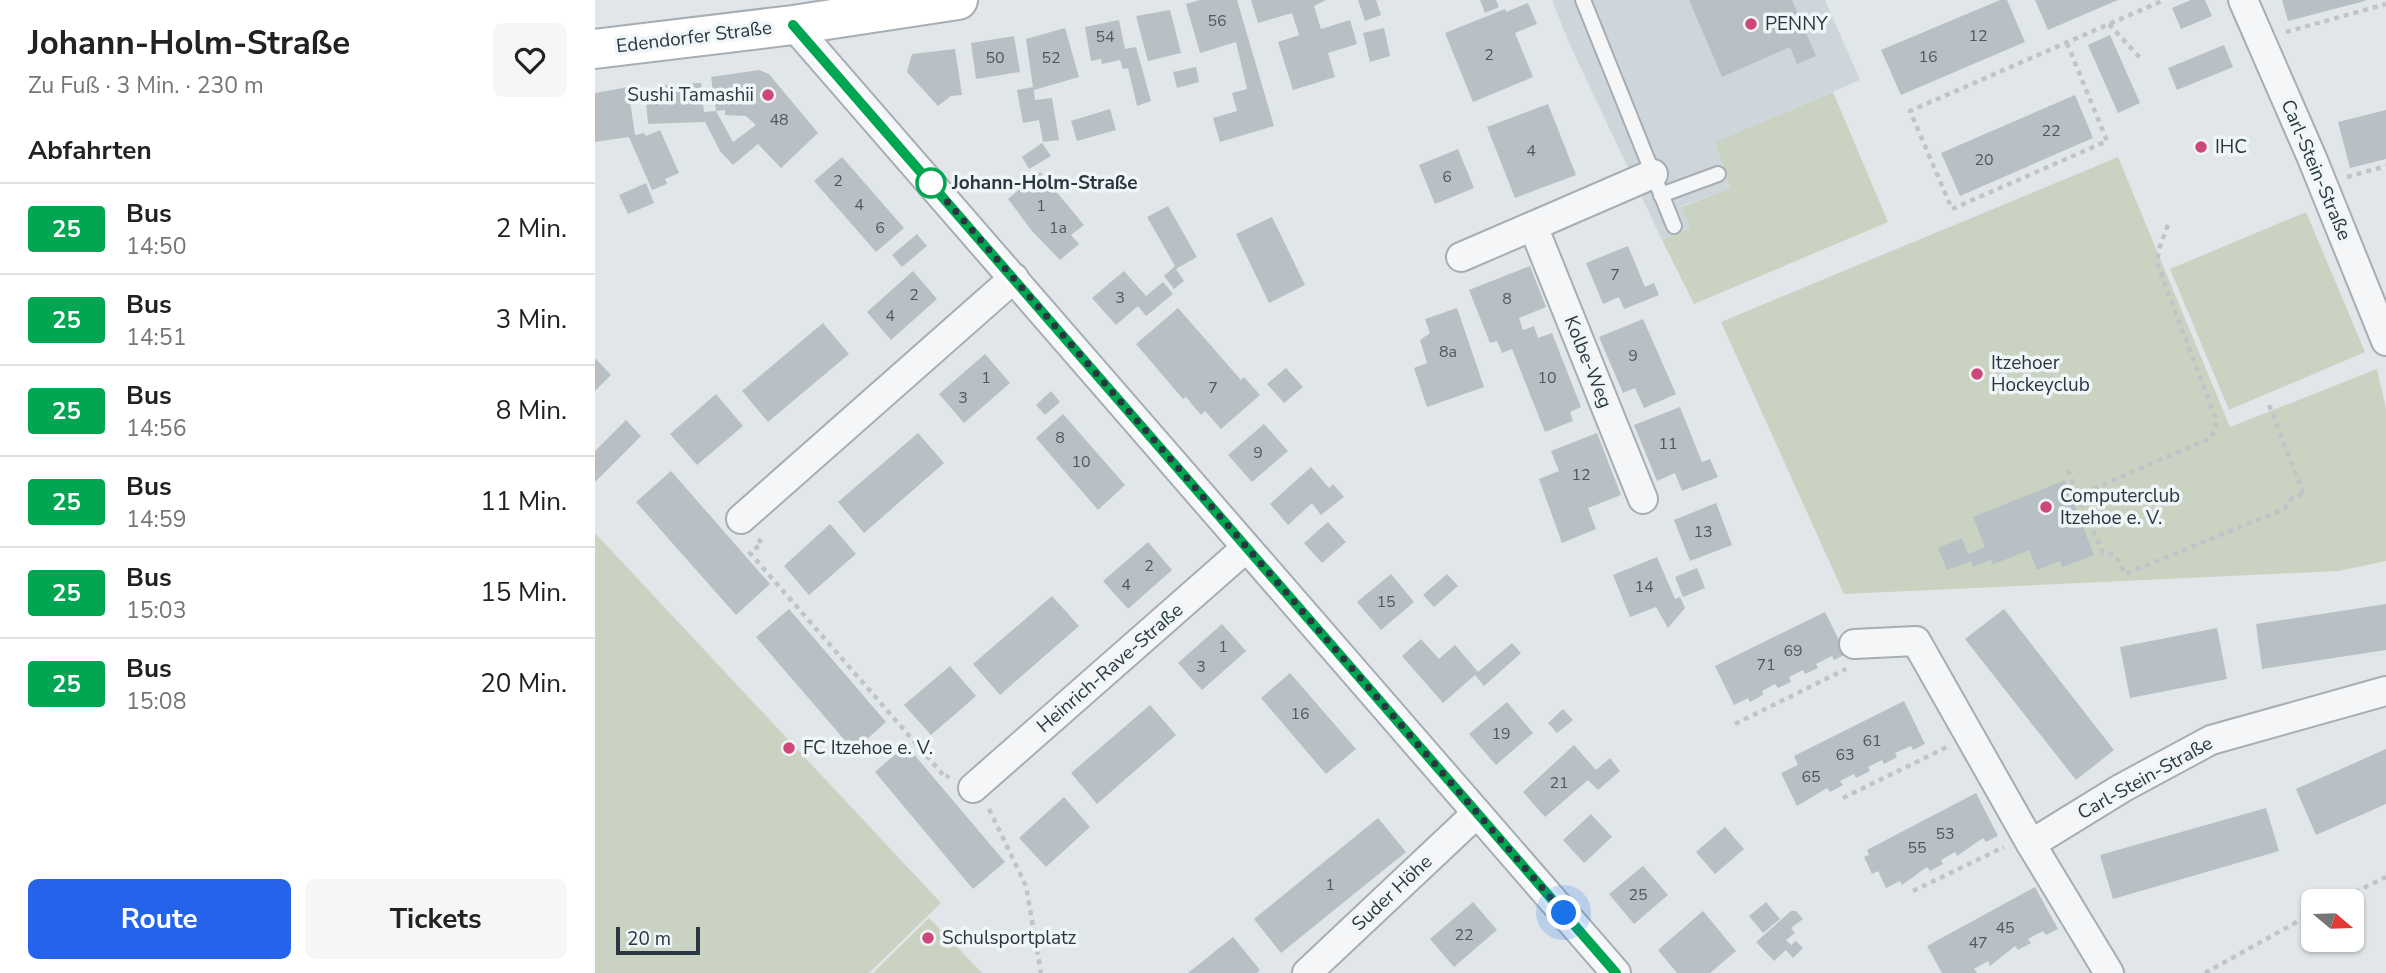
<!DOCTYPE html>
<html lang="de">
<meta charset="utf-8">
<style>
body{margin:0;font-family:"Nunito Sans",sans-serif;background:#f6f6f6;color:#222;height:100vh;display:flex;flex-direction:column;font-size:26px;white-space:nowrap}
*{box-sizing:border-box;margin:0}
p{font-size:23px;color:#767676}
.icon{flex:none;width:38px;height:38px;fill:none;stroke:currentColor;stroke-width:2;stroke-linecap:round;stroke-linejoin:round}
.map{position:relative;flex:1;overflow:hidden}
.sheet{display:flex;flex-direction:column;background:#fff;width:595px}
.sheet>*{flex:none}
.badge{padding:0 14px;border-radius:5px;font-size:24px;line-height:46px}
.needle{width:46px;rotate:109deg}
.controls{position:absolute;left:1706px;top:889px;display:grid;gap:14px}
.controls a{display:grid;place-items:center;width:63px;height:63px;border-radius:10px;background:#fff;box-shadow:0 2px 5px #0004;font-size:35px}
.scale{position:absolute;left:21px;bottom:18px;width:84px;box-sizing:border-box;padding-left:7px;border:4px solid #293741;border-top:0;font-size:19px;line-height:24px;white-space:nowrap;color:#293741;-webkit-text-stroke:5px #f0f5f7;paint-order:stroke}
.you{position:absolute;width:35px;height:35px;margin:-18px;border:5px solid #fff;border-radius:50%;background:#1a73e8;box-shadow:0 0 0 10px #1a73e833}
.map>.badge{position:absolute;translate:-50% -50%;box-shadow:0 0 0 4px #fff}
h2{padding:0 28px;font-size:26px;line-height:63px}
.round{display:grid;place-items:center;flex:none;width:74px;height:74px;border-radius:10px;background:#f6f6f6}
.overview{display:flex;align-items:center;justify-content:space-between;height:119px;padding:0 28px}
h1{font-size:33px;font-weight:700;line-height:52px}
.primary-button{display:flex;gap:14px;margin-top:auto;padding:14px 28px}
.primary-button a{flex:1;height:80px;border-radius:10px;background:#2563eb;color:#fff;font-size:28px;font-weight:700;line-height:80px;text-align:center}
.primary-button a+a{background:#f6f6f6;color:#222}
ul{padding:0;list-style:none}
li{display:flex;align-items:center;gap:21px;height:91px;padding:0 28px;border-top:2px solid #e0e0e0}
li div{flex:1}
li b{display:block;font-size:26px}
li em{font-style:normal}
li .badge{min-width:77px;font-weight:700;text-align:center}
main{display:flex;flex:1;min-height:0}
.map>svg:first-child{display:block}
</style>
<main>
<section class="sheet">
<div class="overview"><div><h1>Johann-Holm-Straße</h1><p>Zu Fuß · 3 Min. · 230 m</p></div><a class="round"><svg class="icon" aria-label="heart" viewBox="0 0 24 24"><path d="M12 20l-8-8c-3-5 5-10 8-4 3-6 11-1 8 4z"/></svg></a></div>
<h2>Abfahrten</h2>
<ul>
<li><span class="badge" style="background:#00a651;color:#fff">25</span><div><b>Bus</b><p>14:50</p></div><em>2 Min.</em></li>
<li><span class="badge" style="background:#00a651;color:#fff">25</span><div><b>Bus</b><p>14:51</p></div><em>3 Min.</em></li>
<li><span class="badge" style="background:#00a651;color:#fff">25</span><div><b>Bus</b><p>14:56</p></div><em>8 Min.</em></li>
<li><span class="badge" style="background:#00a651;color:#fff">25</span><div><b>Bus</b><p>14:59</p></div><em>11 Min.</em></li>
<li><span class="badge" style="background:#00a651;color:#fff">25</span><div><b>Bus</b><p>15:03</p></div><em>15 Min.</em></li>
<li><span class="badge" style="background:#00a651;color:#fff">25</span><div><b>Bus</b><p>15:08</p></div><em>20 Min.</em></li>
</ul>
<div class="primary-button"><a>Route</a><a>Tickets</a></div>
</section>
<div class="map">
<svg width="1791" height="973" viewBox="0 0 1791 973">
<rect width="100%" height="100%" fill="#e1e6e9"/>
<polygon fill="#cfd6db" points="957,0 1230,0 1265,80 1121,142 1137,188 1086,206 1095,228 1067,240 974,43"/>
<g fill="#cad3c2">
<polygon points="1238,92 1293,222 1099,304 1067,240 1095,228 1086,207 1136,188 1120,142"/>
<polygon points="1523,157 1635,427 1782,369 1791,409 1791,561 1743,571 1249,594 1126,322"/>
<polygon points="1711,212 1770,352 1634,410 1575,269"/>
<polygon points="0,533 346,903 274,973 0,973"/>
<polygon points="334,918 387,973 278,973"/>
</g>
<g fill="#b8c0c6" fill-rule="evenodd">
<polygon points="605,0 642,0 679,126 625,142 618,118 642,111 637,93 652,89 641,42 605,53 591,4"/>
<polygon points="656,0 731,0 719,6 726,29 755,20 762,44 733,53 740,77 698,90 683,42 704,35 697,13 663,23"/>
<polygon points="763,0 781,0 786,15 770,21"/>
<polygon points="885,0 901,0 904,7 890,13"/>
<polygon points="1094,0 1197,0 1221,56 1202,64 1195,47 1127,77"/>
<polygon points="1405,0 1412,0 1430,42 1306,95 1286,50"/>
<polygon points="1440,0 1523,0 1453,30"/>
<polygon points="1596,0 1610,0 1617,16 1586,29 1577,8"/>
<polygon points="1687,0 1770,0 1770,1 1693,21"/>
<polygon points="933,3 942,24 920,33 938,77 878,102 850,33 910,9 911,12"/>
<polygon points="575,10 586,53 553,61 541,16"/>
<polygon points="524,20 530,49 541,47 556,101 542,106 533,68 528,69 525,60 507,64 506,59 496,61 490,27"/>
<polygon points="470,28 484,77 439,90 440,100 457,98 464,140 448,142 444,120 428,123 422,90 438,87 431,39"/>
<polygon points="789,28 795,56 775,62 768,33"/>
<polygon points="1515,35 1545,103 1523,113 1493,45"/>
<polygon points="419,36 425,72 381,79 376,43"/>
<polygon points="1629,45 1638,67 1582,90 1573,68"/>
<polygon points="360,49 367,95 356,96 343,106 312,72 317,54"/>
<polygon points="601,67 604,82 582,88 578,72"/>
<path d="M164,70l10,4 49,59 -37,35 -23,-24 -25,21 -13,-14 -15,-29 -57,2 -2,-23 17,-2 -1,-14 39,-2 3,29 12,-1 -5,-34zM130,110v5l21,1 10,9 -23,17 -17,-31z"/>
<polygon points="33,87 40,135 49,133 51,136 65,130 84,173 70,179 72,184 57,190 34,137 0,142 0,93"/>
<polygon points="1480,95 1498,138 1365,196 1346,153"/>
<polygon points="953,104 981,175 920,198 892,127"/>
<polygon points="515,109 521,130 482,141 476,121"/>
<polygon points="1791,110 1791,159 1755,168 1743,122"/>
<polygon points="447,143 456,156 434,169 427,157"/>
<polygon points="863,149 879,188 840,204 824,165"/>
<polygon points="247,157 309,228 281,252 219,181"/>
<polygon points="445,172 489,225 476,235 484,244 465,260 437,231 413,199"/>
<polygon points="51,183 59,203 33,214 24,195"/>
<polygon points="573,206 602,257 581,269 589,281 579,289 569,276 580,266 552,217"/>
<polygon points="677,217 710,285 674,303 641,234"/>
<polygon points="322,234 332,246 307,267 297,255"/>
<polygon points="1033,246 1050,287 1059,283 1064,295 1029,309 1024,297 1008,304 991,263"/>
<polygon points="935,266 951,307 924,318 928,330 939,326 943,338 957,333 986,407 975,412 978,421 950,432 917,349 907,353 902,341 895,343 874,290"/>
<polygon points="318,271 342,299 296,340 272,312"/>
<polygon points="529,271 551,296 568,282 578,294 551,316 543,306 521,325 497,298"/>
<polygon points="583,308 646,380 649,377 665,395 626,429 610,411 606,415 591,397 588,399 541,344"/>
<polygon points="862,308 889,387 832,407 819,368 832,363 825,340 835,333 830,319"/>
<polygon points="1048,319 1081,394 1049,408 1040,388 1028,393 1004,337"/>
<polygon points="228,323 254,354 173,422 147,391"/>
<polygon points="390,354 415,383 369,423 344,394"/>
<polygon points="0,358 16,375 0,391"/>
<polygon points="691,368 708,387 689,403 672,384"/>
<polygon points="456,391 465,402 450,415 441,405"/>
<polygon points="121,394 148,426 102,465 75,434"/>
<polygon points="1085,407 1107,462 1115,459 1123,477 1087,491 1080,473 1062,481 1039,425"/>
<polygon points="468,414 530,485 503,510 441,438"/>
<polygon points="31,420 46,436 0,482 0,451"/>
<polygon points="669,424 693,451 657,482 633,455"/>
<polygon points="323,433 349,463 269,533 243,502"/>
<polygon points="1002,433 1026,495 993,508 1001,529 967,543 944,479 964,471 956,451"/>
<polygon points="716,467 734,488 738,484 749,497 726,515 717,503 693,525 675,504"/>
<polygon points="76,471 175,584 141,615 41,502"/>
<polygon points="1470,480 1499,555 1467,567 1465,561 1442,570 1434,550 1397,565 1396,560 1378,567 1376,561 1352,570 1343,548 1367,538 1373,554 1390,547 1378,517"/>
<polygon points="1121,503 1137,545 1095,561 1079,520"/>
<polygon points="733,522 751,542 727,563 709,543"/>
<polygon points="235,524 261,554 214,595 189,566"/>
<polygon points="553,542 577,570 533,609 508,581"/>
<polygon points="1062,557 1080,599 1085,597 1090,608 1073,628 1061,607 1035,617 1018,575"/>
<polygon points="1102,568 1110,588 1088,597 1080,577"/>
<polygon points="796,574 819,602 786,630 762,602"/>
<polygon points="852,574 863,586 839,607 828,595"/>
<polygon points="457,596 484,626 405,695 378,664"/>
<polygon points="1791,604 1791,650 1667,669 1661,624"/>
<polygon points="194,609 291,722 259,751 161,637"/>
<polygon points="1409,609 1519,750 1481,780 1370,639"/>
<polygon points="1230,612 1251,654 1239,660 1237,656 1221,664 1223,668 1210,674 1208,670 1194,677 1196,682 1183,688 1180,684 1167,691 1168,695 1155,702 1153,698 1139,705 1120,666"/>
<polygon points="627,624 651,651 607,690 583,663"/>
<polygon points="1622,628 1632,679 1535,698 1525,647"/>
<polygon points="826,639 844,659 860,645 883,672 917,643 926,653 889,686 880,675 848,703 807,656"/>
<polygon points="355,666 381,696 336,735 309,705"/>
<polygon points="695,673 761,749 731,774 666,698"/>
<polygon points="1309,701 1330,744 1318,750 1316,746 1300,753 1302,757 1289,764 1287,760 1273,767 1275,771 1261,778 1259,774 1245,781 1248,785 1235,792 1232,788 1202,806 1186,773 1203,765 1199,756"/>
<polygon points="912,702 938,733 901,765 874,734"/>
<polygon points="555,705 581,735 502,804 476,773"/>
<polygon points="968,709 978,720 962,733 953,723"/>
<polygon points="311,745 410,862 378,889 280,772"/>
<polygon points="979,745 1001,770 1015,758 1025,771 1003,790 993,780 950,817 928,792"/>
<polygon points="1791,749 1791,804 1721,835 1701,789"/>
<polygon points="1381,793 1403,836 1391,842 1388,838 1362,856 1360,852 1346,860 1348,864 1335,871 1332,867 1307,885 1305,881 1291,888 1283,871 1277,874 1269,857 1274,855 1272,850"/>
<polygon points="469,797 495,827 451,867 424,838"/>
<polygon points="1671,808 1684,851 1518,899 1505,855"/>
<polygon points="996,814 1017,837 989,863 968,840"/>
<polygon points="783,818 811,852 686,953 659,919"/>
<polygon points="1130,827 1149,849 1120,874 1101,852"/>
<polygon points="1048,866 1073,895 1039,924 1014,894"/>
<polygon points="1440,887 1463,929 1451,935 1448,931 1433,939 1436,943 1423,950 1420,946 1395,966 1393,961 1379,969 1382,973 1347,973 1332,946"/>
<polygon points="878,902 902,930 859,967 835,939"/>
<polygon points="1171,902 1185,919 1168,933 1154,916"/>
<polygon points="1108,911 1141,951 1115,973 1082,973 1063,950"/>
<polygon points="1196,911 1201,911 1208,919 1196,928 1200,933 1191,940 1196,945 1201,941 1208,948 1198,958 1191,950 1179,961 1161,942"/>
<polygon points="638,937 665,970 662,973 593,973"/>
</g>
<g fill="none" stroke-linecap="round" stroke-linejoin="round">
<g stroke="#a6aeb3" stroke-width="18">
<g id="lane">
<polyline points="988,0 1079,226"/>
<polyline points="1066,195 1123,174"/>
</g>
</g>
<g stroke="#a6aeb3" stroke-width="32">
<g id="street">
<polyline points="1648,0 1717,158 1791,341"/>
<polyline points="198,25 1021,973"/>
<polyline points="866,257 938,226"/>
<polyline points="1048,499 938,226 1058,174"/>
<polyline points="146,519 419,278"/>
<polyline points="1259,644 1321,641 1436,844"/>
<polyline points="378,788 651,548"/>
<polyline points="712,973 882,813"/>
<polyline points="1514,973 1436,844 1527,788 1616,740 1791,691"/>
</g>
</g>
<g stroke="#a6aeb3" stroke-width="42">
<polyline id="secondary" points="0,49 198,25 363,0"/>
</g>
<g stroke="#bfc4c8" stroke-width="4.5" stroke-dasharray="5 5" stroke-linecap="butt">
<polyline points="1514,24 1547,60"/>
<polyline points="1691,32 1791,4"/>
<polyline points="1472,43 1512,141 1357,209 1315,111 1569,0"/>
<polyline points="1752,177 1791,166"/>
<polyline points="1573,225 1564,249 1562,263 1622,422 1616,438 1483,495 1508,553 1520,555 1530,574 1689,509 1697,498 1712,492"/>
<polyline points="1674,405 1708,493"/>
<polyline points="1473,470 1483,495"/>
<polyline points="163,539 167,543 155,553 351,778 354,775"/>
<polyline points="1140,724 1251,669"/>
<polyline points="1248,798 1352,747"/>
<polyline points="394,809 431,886 446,973"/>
<polyline points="1318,891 1409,847"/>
<polyline points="1742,901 1791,877"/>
<polyline points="1610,973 1718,913"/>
</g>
<use href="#lane" stroke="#f4f6f8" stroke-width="14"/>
<use href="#street" stroke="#f4f6f8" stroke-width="28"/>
<use href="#secondary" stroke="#fff" stroke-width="38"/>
</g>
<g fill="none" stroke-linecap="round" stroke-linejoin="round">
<g stroke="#fff" stroke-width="16">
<polyline id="line" points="198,25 1021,973"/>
</g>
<use href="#line" stroke="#00a651" stroke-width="10"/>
<polyline stroke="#293741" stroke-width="7" stroke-dasharray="0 12.6" points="336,183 969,913"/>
</g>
<g fill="#cd4878" stroke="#f0f5f7" stroke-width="2.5">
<circle cx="1156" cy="24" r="7"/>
<circle cx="173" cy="95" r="7"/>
<circle cx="1606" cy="147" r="7"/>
<circle cx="1382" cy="374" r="7"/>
<circle cx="1451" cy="507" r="7"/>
<circle cx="194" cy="748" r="7"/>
<circle cx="333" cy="938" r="7"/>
</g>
<circle fill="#fff" stroke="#00a651" stroke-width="3.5" cx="336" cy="183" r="14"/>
<g text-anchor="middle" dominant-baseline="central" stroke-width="7" stroke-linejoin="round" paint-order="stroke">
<g font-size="16" fill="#4d5962">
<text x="622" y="21">56</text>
<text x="1383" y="36">12</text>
<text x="510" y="37">54</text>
<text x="894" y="55">2</text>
<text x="1333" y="57">16</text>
<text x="400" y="58">50</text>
<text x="456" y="58">52</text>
<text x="184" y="120">48</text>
<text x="1456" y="131">22</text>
<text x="936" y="151">4</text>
<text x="1389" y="160">20</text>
<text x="852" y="177">6</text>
<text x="243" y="181">2</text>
<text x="264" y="205">4</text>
<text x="446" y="206">1</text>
<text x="285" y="228">6</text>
<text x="463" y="228">1a</text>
<text x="1020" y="275">7</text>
<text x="319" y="295">2</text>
<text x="525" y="298">3</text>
<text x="912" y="299">8</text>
<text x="295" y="316">4</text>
<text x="853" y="352">8a</text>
<text x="1038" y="356">9</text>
<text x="391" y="378">1</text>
<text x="952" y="378">10</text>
<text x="618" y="388">7</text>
<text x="368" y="398">3</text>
<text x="465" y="438">8</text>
<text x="1073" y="444">11</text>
<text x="663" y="453">9</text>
<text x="486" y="462">10</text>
<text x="986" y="475">12</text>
<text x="1108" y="532">13</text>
<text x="554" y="566">2</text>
<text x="531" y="585">4</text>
<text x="1049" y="587">14</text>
<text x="791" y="602">15</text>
<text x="628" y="647">1</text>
<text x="1198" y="651">69</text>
<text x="1171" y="665">71</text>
<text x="606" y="667">3</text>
<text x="705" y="714">16</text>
<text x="906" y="734">19</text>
<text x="1277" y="741">61</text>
<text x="1250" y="755">63</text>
<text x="1216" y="777">65</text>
<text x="964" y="783">21</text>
<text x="1350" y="834">53</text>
<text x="1322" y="848">55</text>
<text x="735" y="885">1</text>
<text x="1043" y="895">25</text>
<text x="1410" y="928">45</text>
<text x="869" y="935">22</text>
<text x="1383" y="943">47</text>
</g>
<g font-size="19" fill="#293741" stroke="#f0f5f7" text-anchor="start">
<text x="1170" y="24">PENNY</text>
<text x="159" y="95" text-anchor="end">Sushi Tamashii</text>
<text x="1620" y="147">IHC</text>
<text x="1396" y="363">Itzehoer<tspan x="1396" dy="22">Hockeyclub</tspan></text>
<text x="1465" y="496">Computerclub<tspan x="1465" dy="22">Itzehoe e. V.</tspan></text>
<text x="208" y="748">FC Itzehoe e. V.</text>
<text x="347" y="938">Schulsportplatz</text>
</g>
<g font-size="19" fill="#293741" stroke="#f0f5f7">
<text transform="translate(99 37) rotate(-7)">Edendorfer Straße</text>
<text transform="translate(1721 170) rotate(67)">Carl-Stein-Straße</text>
<text transform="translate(993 362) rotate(68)">Kolbe-Weg</text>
<text transform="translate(515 668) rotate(-41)">Heinrich-Rave-Straße</text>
<text transform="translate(1550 778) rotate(-29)">Carl-Stein-Straße</text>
<text transform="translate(797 893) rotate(-43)">Suder Höhe</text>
</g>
<g font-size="19" font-weight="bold" fill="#293741" stroke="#f0f5f7" text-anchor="start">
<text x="357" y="183">Johann-Holm-Straße</text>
</g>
</g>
</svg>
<div class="controls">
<a><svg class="needle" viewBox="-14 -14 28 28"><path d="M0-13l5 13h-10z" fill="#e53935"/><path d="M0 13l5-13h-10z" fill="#767676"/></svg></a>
</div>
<div class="scale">20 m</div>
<div class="you" style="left:969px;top:913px"></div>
</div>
</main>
